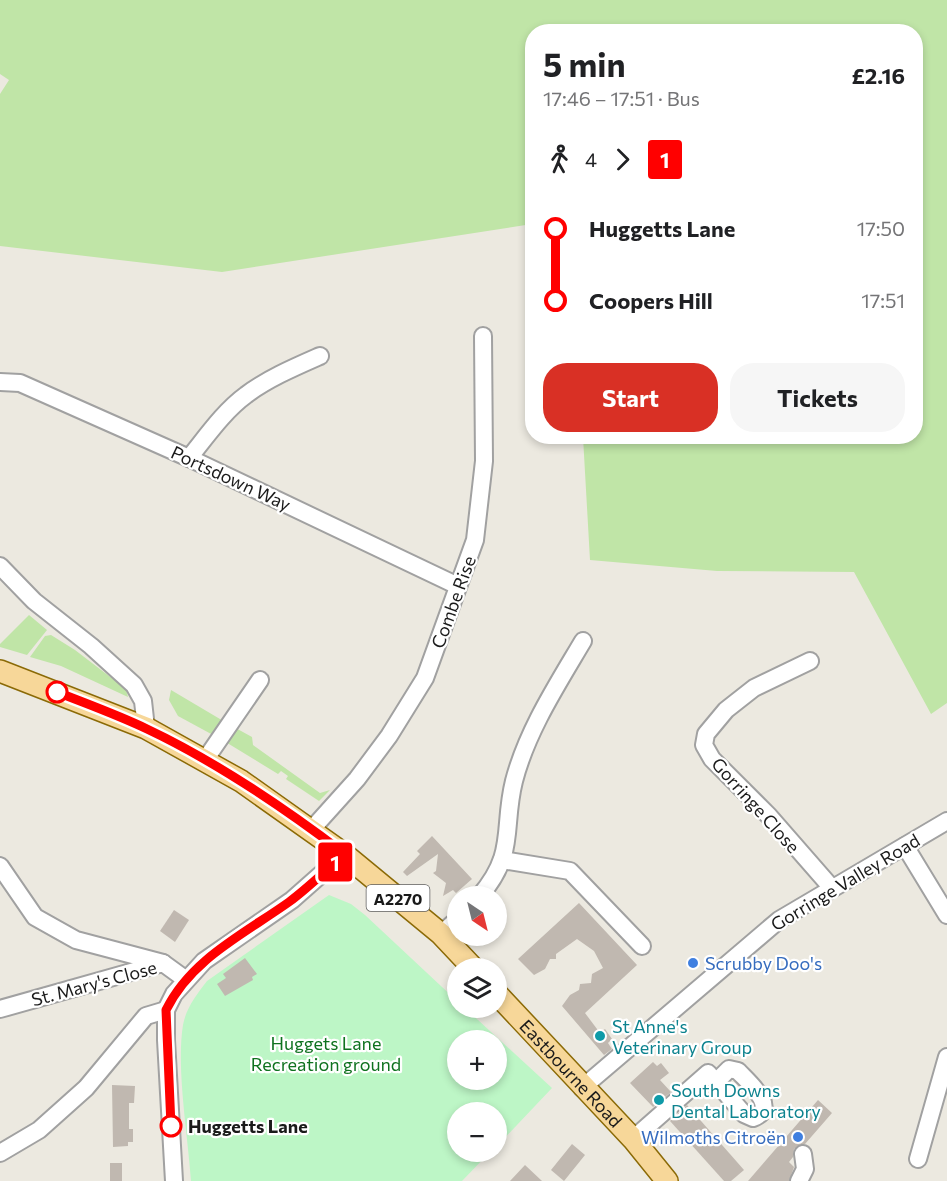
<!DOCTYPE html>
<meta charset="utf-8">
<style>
body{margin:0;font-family:Commissioner,sans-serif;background:#f6f6f6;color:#202124;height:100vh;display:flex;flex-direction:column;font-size:22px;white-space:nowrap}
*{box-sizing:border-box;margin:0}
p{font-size:20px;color:#757577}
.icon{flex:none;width:33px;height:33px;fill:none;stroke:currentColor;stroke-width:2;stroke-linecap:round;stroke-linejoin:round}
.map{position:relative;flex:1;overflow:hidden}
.sheet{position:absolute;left:525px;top:24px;width:398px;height:420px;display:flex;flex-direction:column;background:#fff;border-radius:24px;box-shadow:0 3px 9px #0003}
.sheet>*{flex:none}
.badge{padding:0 12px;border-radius:4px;font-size:21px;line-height:39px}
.needle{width:39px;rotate:145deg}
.controls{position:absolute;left:447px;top:886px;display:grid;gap:12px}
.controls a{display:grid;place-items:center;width:60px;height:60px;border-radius:50%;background:#fff;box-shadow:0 3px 9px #0003;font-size:30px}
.map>.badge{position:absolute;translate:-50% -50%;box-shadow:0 0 0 3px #fff}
.legs{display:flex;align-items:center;gap:9px;height:66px;padding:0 18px;font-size:20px}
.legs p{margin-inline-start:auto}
.headline{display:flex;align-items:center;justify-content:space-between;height:102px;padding:0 18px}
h1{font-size:33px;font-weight:700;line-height:45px}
.cta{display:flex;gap:12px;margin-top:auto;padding:12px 18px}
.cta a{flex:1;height:69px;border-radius:24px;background:#d93025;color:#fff;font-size:24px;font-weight:700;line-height:69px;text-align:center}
.cta a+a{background:#f6f6f6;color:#202124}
ul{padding:0 18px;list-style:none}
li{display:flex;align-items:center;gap:21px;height:72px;font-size:22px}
li i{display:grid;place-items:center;width:9px;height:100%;margin:0 8px;background:currentColor}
li i::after{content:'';width:15px;height:15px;margin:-8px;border:4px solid;border-radius:50%;background:#fff}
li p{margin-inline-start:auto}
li:first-child i{background:linear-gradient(#0000 50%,currentColor 0)}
li:last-child i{background:linear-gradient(currentColor 50%,#0000 0)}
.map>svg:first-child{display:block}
</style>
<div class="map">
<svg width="947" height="1181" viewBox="0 0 947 1181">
<rect width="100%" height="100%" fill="#ece9e0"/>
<g fill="#c0e5a7">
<polygon points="0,0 947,0 947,703 931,714 854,572 717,571 590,560 583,437 915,436 915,32 532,32 532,224 222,272 0,246 0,94 9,80 0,74"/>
<polygon points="29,615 47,630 27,655 0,647 0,644"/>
<polygon points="51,635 75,650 126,689 128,697 61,666 30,657 45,636"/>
<polygon points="171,690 225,722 213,735 178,716 169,700"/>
<polygon points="232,726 252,737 253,745 320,793 330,790 319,801 286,779 288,776 281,771 278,774 224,741"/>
</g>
<path fill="#bdf6c6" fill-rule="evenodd" d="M329,895l22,9 14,11 92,86 1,7h7l87,80 -55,58 -1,-33h-38v39h32l-28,29h-271c-3,-45 -15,-113 -8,-156 3,-17 14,-31 24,-44zM458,1041h38v39h-38z"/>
<g fill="#c0b8b0">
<polygon points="432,836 472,879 456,893 453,890 443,896 446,883 433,873 436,871 438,854 407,876 403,872 420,854 417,851"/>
<polygon points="579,903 637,965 585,1013 600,1033 605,1029 612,1039 608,1043 612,1049 604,1055 562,1006 570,995 579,990 580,984 591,983 592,974 603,968 594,951 577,939 556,954 556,959 550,959 545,969 534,975 518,959"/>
<polygon points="174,910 189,920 175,942 160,931"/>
<polygon points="245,958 257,974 252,977 253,980 225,996 217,984 226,978 223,974"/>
<polygon points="653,1062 657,1066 661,1063 669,1073 660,1080 671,1092 653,1107 630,1083"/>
<polygon points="112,1085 135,1086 134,1103 129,1103 129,1129 133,1129 133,1142 128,1142 128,1146 113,1147"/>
<polygon points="818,1100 832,1113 805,1144 794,1149 793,1157 789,1162 794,1167 789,1181 748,1181"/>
<polygon points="687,1105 744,1170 731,1181 724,1181 670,1121"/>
<polygon points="572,1144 585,1155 564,1181 551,1170"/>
<rect x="110" y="1163" width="12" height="18"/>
<polygon points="525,1165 542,1181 510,1181"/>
</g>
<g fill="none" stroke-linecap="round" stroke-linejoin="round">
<g stroke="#a1a1a1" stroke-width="20">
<g id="minor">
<polyline points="0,382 20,383 189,458 458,586"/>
<path d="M189,458c17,-21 35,-47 57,-63 21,-16 49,-28 74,-39"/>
<polyline points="0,566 34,601 91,646 134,685 143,701 146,728"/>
<polyline points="810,661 754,688 726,710 706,734 704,745 712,759 769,816 831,887"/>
<polyline points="205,760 260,680"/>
<polyline points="312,829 357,779 389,736 425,678 475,540 484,461 483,336"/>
<polyline points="905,846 947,915"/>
<polyline points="502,860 570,871 642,946"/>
<polyline points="0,866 35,917 76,940 163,963"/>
<path d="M479,897c38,-44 23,-68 35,-116 13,-50 43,-96 69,-140"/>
<polyline points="441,934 458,919"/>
<polyline points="0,1009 163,963 185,979"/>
<polyline points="582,1088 779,920 947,821"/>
<path d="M633,1139l75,-66 36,41 9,4c27,-10 -5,-36 -15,-47l-9,-2 -13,13"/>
<polyline points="0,1153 39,1130 86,1088 146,1016 166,1010"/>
<polyline points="918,1159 947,1057"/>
<polyline points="174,1181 166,1040 166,1010 174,994 204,961 292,900 344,854"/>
<polyline points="799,1181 805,1169 803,1154"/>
</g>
</g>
<g stroke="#8b6a06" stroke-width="24">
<g id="major">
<polyline points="0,671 146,728 241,781 344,854 441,934 474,969"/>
<path id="s1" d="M496,993l137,146 34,42"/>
</g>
</g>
<use href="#minor" stroke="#fff" stroke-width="16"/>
<use href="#major" stroke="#f7d799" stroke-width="21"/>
</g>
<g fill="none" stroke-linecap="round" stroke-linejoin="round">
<g stroke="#fff" stroke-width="14">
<path id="line-1" d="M57,692c30,12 61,23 90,37 70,33 136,78 198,125 -19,16 -37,34 -56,48 -45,32 -98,57 -123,108l5,116"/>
</g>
<use href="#line-1" stroke="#f00" stroke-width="9"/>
</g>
<g fill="#fff" stroke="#f00" stroke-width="3">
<circle cx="57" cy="692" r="10"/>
<circle cx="171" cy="1126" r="10"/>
</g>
<g fill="#3f7fe0" stroke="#fff" stroke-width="2">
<circle cx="693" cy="963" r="6"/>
<circle cx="798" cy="1137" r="6"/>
</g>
<g fill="#0f9aa8" stroke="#fff" stroke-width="2">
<circle cx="600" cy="1036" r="6"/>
<circle cx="659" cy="1100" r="6"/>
</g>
<g text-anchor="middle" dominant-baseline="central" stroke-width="4.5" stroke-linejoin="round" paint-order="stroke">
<rect fill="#fff" stroke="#5f5f5f" stroke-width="1.5" x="366.5" y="885" width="63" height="26" rx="4.5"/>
<g font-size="16" font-weight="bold" fill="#1a1a1a">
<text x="398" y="898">A2270</text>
</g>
<g font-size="18" fill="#1a1a1a" stroke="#fff">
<text transform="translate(231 478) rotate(25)">Portsdown Way</text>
<text transform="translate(453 602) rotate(-70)">Combe Rise</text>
<text transform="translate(756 805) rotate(48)">Gorringe Close</text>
<text transform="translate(845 882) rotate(-31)">Gorringe Valley Road</text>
<text transform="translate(94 983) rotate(-15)">St. Mary's Close</text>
<text stroke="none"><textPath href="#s1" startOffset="110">Eastbourne Road</textPath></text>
</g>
<g font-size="18" fill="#366cbe" stroke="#fff" text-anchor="start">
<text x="705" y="963">Scrubby Doo's</text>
<text x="786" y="1137" text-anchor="end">Wilmoths Citroën</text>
</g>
<g font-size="18" fill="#0d838f" stroke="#fff" text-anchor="start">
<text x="612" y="1026">St Anne's<tspan x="612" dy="21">Veterinary Group</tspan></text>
<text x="671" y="1090">South Downs<tspan x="671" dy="21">Dental Laboratory</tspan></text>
</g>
<g font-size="18" fill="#0f721f" stroke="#fff">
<text x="326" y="1043">Huggets Lane<tspan x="326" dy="21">Recreation ground</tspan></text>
</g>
<g font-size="18" font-weight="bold" fill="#1a1a1a" stroke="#fff" text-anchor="start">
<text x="188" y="1126">Huggetts Lane</text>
</g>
</g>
</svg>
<div class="controls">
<a><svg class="needle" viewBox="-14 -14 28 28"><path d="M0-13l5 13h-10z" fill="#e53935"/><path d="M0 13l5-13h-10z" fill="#757577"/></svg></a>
<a><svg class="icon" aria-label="layers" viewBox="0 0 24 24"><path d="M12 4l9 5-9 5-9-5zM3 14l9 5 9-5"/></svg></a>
<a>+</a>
<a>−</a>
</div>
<b class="badge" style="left:335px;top:862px;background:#f00;color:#fff">1</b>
<section class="sheet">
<div class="headline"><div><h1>5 min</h1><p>17:46 – 17:51 · Bus</p></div><b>£2.16</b></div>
<div class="legs"><svg class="icon" aria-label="walk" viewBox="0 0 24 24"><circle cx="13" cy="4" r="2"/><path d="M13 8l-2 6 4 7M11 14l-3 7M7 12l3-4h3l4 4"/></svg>4<svg class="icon" aria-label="forward" viewBox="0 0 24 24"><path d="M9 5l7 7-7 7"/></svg><b class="badge" style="background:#f00;color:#fff">1</b></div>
<ul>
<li><i style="color:#f00"></i><b>Huggetts Lane</b><p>17:50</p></li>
<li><i style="color:#f00"></i><b>Coopers Hill</b><p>17:51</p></li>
</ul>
<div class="cta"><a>Start</a><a>Tickets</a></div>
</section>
</div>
